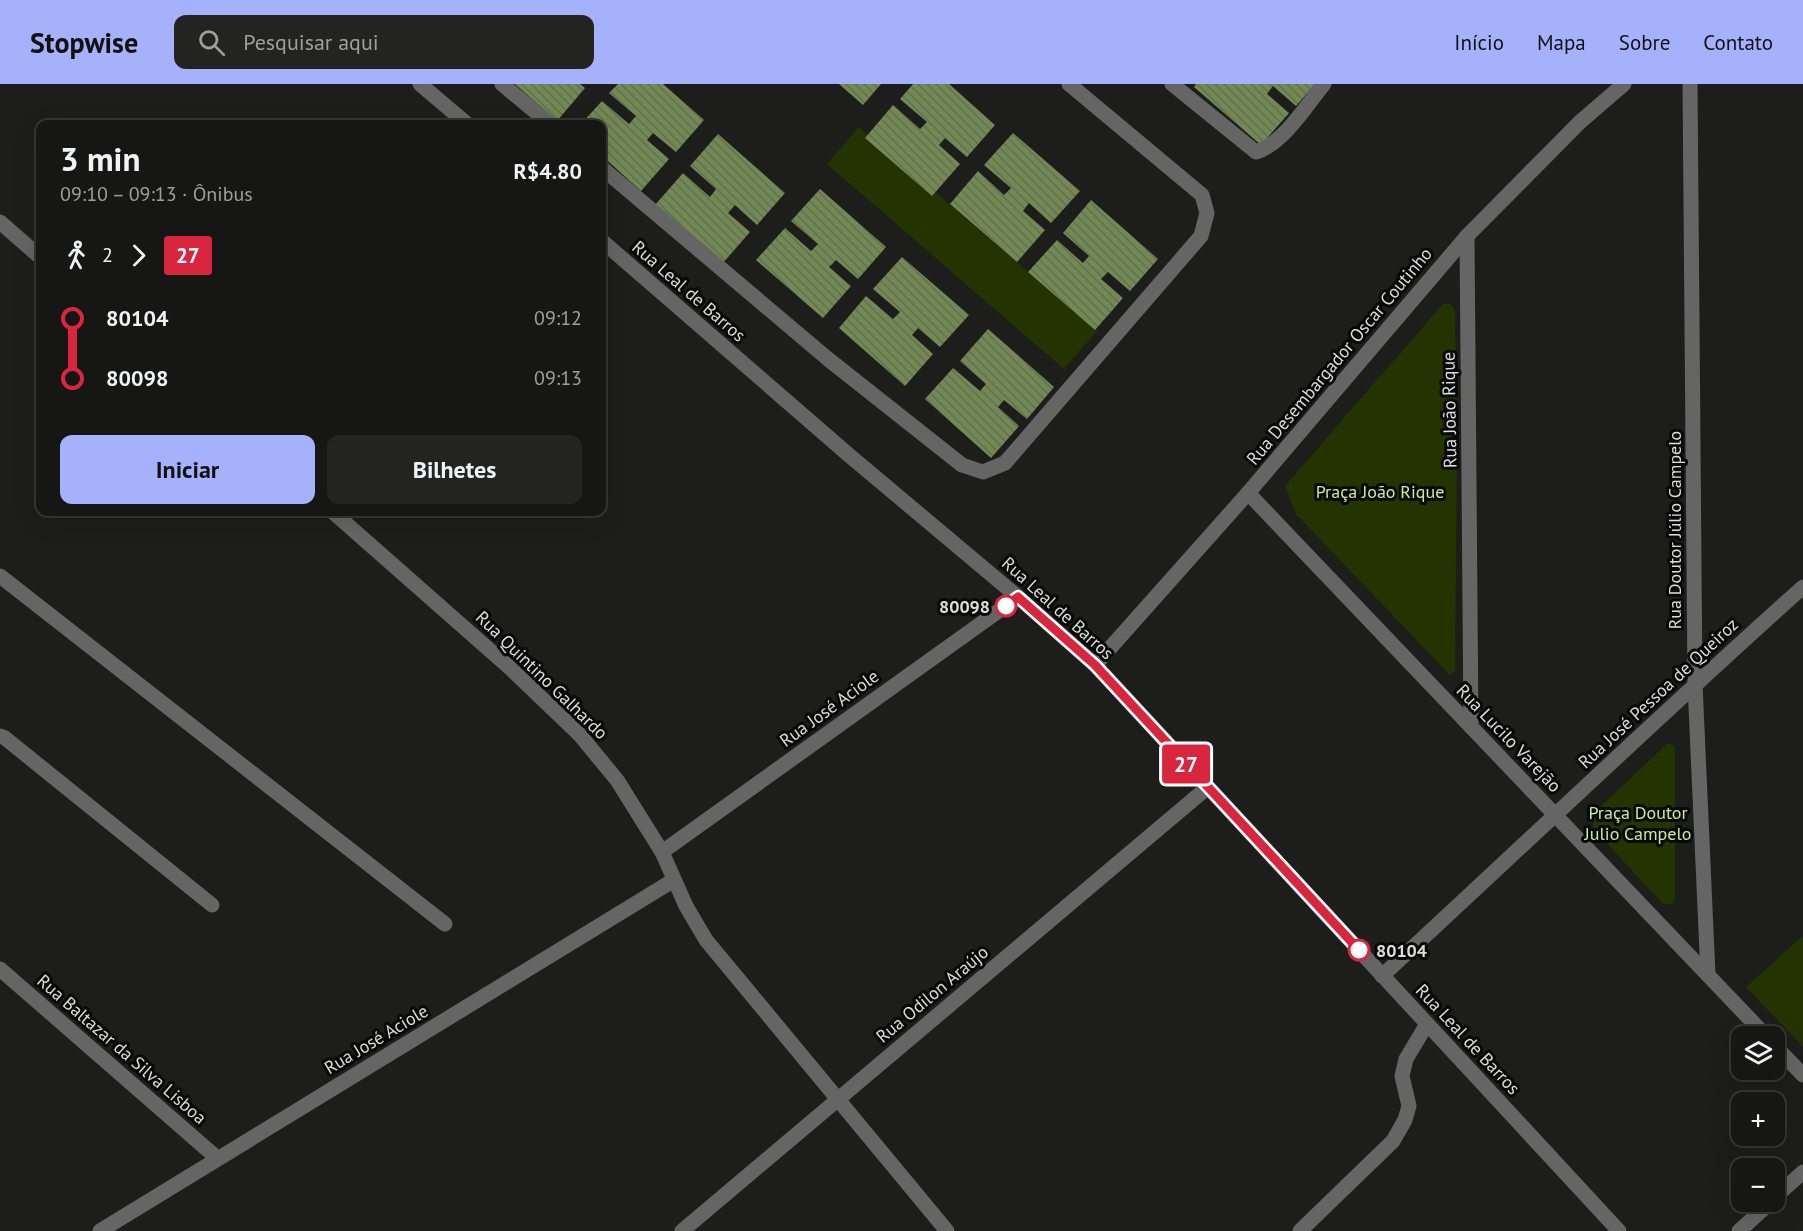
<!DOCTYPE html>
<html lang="pt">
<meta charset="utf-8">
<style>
body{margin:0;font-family:"PT Sans",sans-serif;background:#232322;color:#f1f3f6;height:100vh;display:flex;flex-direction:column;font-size:22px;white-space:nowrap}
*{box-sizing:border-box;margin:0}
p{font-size:20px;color:#9e9fa0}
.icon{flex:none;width:33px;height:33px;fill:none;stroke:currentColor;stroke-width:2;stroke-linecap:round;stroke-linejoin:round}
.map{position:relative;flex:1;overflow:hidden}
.panel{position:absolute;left:36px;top:36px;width:570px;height:396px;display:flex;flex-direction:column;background:#161614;border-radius:12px;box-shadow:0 6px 24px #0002,0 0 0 2px #353534}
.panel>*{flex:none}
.badge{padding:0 12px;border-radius:4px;font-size:21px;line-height:39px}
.tools{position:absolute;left:1731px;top:942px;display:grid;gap:12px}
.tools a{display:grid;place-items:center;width:54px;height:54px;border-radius:12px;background:#161614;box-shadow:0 6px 24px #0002,0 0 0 2px #353534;font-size:30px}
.map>.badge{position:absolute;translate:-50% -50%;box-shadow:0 0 0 3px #fff}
.legs{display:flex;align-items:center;gap:9px;height:66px;padding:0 24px;font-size:20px}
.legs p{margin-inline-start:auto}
.summary{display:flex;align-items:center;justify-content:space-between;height:102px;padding:0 24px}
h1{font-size:33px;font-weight:600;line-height:45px}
.cta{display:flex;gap:12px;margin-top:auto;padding:12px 24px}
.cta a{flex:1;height:69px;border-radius:12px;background:#a6b1fc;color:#111;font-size:24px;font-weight:600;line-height:69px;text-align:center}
.cta a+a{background:#232322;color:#f1f3f6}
ul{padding:0 24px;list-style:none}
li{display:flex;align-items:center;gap:21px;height:60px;font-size:22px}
li i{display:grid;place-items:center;width:9px;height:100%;margin:0 8px;background:currentColor}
li i::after{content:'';width:15px;height:15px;margin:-8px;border:4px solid;border-radius:50%;background:#161614}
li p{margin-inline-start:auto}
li:first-child i{background:linear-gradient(#0000 50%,currentColor 0)}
li:last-child i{background:linear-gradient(currentColor 50%,#0000 0)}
header{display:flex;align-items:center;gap:36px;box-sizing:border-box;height:84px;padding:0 30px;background:#a6b1fc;color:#111}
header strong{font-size:28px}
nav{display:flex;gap:33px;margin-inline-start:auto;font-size:21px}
.search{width:420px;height:54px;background:#232322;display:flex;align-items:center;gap:15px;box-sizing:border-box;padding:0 21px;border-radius:12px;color:#9e9fa0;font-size:22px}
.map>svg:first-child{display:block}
</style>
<header>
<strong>Stopwise</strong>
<div class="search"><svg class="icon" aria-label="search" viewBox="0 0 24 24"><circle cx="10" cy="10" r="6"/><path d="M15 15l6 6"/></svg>Pesquisar aqui</div>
<nav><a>Início</a><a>Mapa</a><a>Sobre</a><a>Contato</a></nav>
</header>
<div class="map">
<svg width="1803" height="1147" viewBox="0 0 1803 1147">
<defs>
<pattern id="building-back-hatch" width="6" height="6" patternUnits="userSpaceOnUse" patternTransform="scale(1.5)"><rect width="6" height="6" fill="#738955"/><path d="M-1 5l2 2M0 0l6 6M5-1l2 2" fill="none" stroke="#62704e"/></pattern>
</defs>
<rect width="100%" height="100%" fill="#1d1e1b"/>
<g fill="#233400">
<polygon points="859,43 1097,247 1064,285 827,80"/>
<path d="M1443,220c6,-1 11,1 12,7l2,132 -2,228 -5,4 -154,-161 -11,-28z"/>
<path d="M1667,660h4l4,4v152l-3,5 -10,-2 -68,-74c-2,-9 -2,-13 4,-20z"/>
<polygon points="1803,852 1803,963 1746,903"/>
</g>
<g fill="url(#building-back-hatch)">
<polygon points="515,0 580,0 585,4 557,37"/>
<polygon points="618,0 663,0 704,36 676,68 653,49 647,56 669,75 641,107 602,72 602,40 581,40 602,17 629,40 636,32 609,9"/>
<polygon points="839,0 881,0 863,21"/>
<polygon points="913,0 949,0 995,41 967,73 945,54 939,61 960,80 932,112 865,54 893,21 920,45 927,38 900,15"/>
<polygon points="1196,0 1315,0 1296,22 1273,2 1267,10 1289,29 1261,61 1194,3"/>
<polygon points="1013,49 1080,107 1051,139 1029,119 1023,127 1045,146 1017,178 950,120 978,87 1004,111 1011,104 984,81"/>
<polygon points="718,50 785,109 757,141 735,121 728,129 750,148 722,180 655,121 683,89 710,113 716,105 690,82"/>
<polygon points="820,105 886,163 858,195 836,176 829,183 851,202 823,234 756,176 785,144 811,167 818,160 791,137"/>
<polygon points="1091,116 1158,175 1130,207 1108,188 1101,195 1123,214 1095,246 1028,188 1057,156 1083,179 1089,172 1063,149"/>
<polygon points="902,173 969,231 940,263 918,244 912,251 933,270 905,302 839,244 866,212 893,235 900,228 873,205"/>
<polygon points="988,245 1054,303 1027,335 1004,316 998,323 1019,342 991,374 925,315 953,284 980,307 986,300 960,277"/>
</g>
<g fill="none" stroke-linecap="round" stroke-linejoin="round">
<g stroke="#646564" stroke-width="15">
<polyline points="420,0 467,40"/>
<polyline points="502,0 550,40"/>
<path d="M1172,0l84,68c28,-9 49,-45 68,-68"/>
<polyline points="1690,0 1695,600 1708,891"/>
<polyline points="602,84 828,275 962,381 983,388 1005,379 1201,152 1207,129 1202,111 1069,0"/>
<polyline points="0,138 40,173"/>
<polyline points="1467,152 1471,643"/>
<polyline points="602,157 850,372 1018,513 1095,581 1619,1147"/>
<polyline points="1248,409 1766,952"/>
<polyline points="333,428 509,583 579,650 617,696 662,768 686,822 706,856 947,1147"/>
<polyline points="0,492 445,840"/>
<polyline points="1095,581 1248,409 1467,152 1580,38 1624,0"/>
<polyline points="0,652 5,654 212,821"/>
<polyline points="662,768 1018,513"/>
<polyline points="0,885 217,1074"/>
<path d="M1382,892c141,-130 279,-262 421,-389"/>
<polyline points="1774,961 1803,991"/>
<polyline points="1774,1114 1803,1088"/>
<polyline points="100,1147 674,796"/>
<polyline points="682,1147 1208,703"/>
<polyline points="1300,1147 1393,1057 1405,1036 1409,1022 1402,992 1406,975 1427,940"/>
<polyline points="1739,1147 1771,1118"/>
</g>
</g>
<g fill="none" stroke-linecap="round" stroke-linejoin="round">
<g stroke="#fff" stroke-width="14">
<polyline id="line-1" points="1006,522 1018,513 1095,581 1359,866"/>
</g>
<use href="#line-1" stroke="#d7263d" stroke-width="9"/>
</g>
<g fill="#fff" stroke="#d7263d" stroke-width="3">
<circle cx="1006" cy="522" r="10"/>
<circle cx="1359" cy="866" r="10"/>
</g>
<g text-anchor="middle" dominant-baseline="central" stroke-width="6" stroke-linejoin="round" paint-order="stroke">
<g font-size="18" fill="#dddddc" stroke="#070807">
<text transform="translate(689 207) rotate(41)">Rua Leal de Barros</text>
<text transform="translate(1339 272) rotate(-50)">Rua Desembargador Oscar Coutinho</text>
<text transform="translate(1449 326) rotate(-91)">Rua João Rique</text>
<text transform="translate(1674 446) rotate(-90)">Rua Doutor Júlio Campelo</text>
<text transform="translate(1058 524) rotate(42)">Rua Leal de Barros</text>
<text transform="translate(542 591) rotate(44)">Rua Quintino Galhardo</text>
<text transform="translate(1658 609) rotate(-43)">Rua José Pessoa de Queiroz</text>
<text transform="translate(829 624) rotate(-36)">Rua José Aciole</text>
<text transform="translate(1509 654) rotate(46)">Rua Lucilo Varejão</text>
<text transform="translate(932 910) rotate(-40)">Rua Odilon Araújo</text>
<text transform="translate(376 955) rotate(-31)">Rua José Aciole</text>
<text transform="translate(1468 955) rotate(47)">Rua Leal de Barros</text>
<text transform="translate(122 965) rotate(41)">Rua Baltazar da Silva Lisboa</text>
</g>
<g font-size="18" fill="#cbec9e" stroke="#070807">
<text x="1380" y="407">Praça João Rique</text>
<text x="1638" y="728">Praça Doutor<tspan x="1638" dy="21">Julio Campelo</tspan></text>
</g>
<g font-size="18" font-weight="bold" fill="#dddddc" stroke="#070807" text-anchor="end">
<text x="990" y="522">80098</text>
<text x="1376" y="866" text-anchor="start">80104</text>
</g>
</g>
</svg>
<div class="tools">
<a><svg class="icon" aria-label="layers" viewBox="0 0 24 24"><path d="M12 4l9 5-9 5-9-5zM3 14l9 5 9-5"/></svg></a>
<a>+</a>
<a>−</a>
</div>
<b class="badge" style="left:1186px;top:680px;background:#d7263d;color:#fff">27</b>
<section class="panel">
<div class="summary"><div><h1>3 min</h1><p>09:10 – 09:13 · Ônibus</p></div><b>R$4.80</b></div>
<div class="legs"><svg class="icon" aria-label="walk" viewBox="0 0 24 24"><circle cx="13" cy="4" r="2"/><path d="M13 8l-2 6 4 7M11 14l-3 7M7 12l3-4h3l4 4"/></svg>2<svg class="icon" aria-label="forward" viewBox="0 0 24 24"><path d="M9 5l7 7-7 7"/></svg><b class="badge" style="background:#d7263d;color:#fff">27</b></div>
<ul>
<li><i style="color:#d7263d"></i><b>80104</b><p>09:12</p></li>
<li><i style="color:#d7263d"></i><b>80098</b><p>09:13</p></li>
</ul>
<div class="cta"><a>Iniciar</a><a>Bilhetes</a></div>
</section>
</div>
